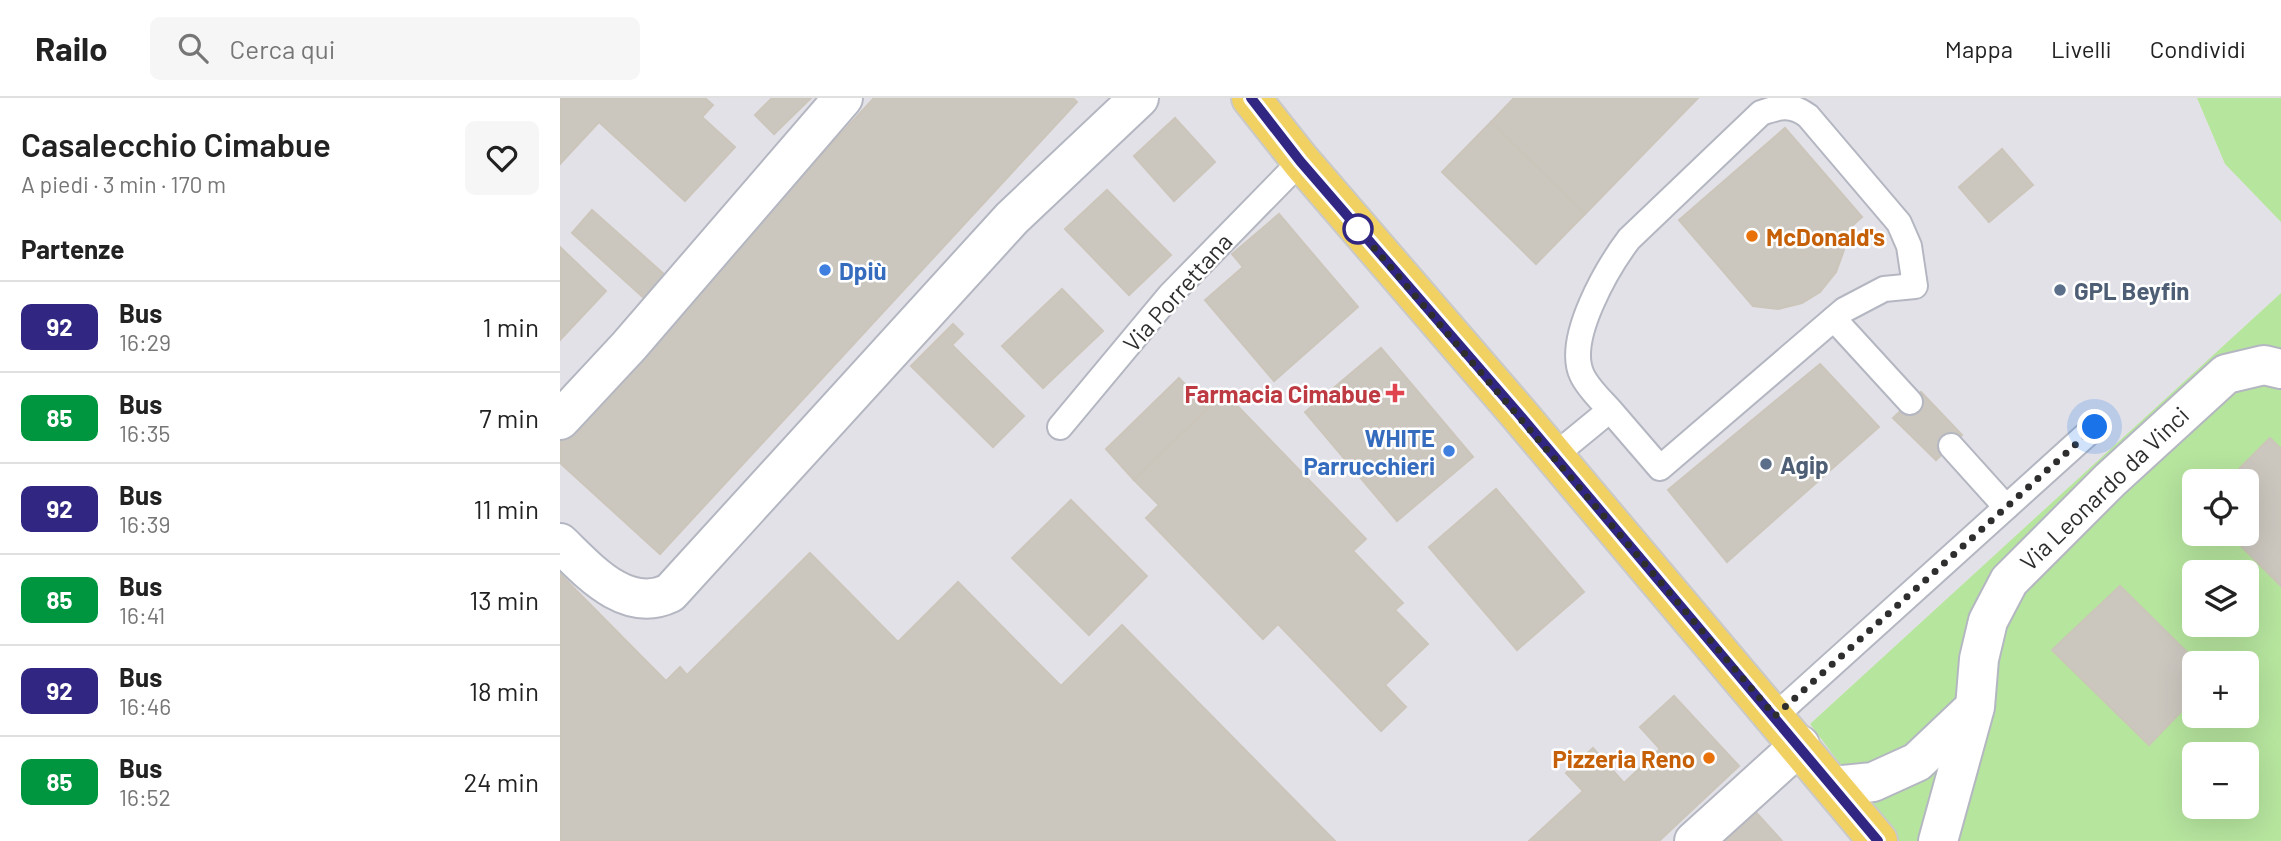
<!DOCTYPE html>
<html lang="it">
<meta charset="utf-8">
<style>
body{margin:0;font-family:Barlow,sans-serif;background:#f6f6f6;color:#222;height:100vh;display:flex;flex-direction:column;font-size:26px;white-space:nowrap}
*{box-sizing:border-box;margin:0}
p{font-size:23px;color:#767676}
.icon{flex:none;width:38px;height:38px;fill:none;stroke:currentColor;stroke-width:2;stroke-linecap:round;stroke-linejoin:round}
.map{position:relative;flex:1;overflow:hidden}
.details{display:flex;flex-direction:column;background:#fff;width:560px}
.details>*{flex:none}
.badge{padding:0 14px;border-radius:10px;font-size:24px;line-height:46px}
.buttons{position:absolute;left:1622px;top:371px;display:grid;gap:14px}
.buttons a{display:grid;place-items:center;width:77px;height:77px;border-radius:10px;background:#fff;box-shadow:0 7px 28px #0002;font-size:35px}
.you{position:absolute;width:35px;height:35px;margin:-18px;border:5px solid #fff;border-radius:50%;background:#1a73e8;box-shadow:0 0 0 10px #1a73e833}
.map>.badge{position:absolute;translate:-50% -50%;box-shadow:0 0 0 4px #fff}
h2{padding:0 21px;font-size:26px;line-height:63px}
.round{display:grid;place-items:center;flex:none;width:74px;height:74px;border-radius:10px;background:#f6f6f6}
.summary{display:flex;align-items:center;justify-content:space-between;height:119px;padding:0 21px}
h1{font-size:33px;font-weight:600;line-height:52px}
ul{padding:0;list-style:none}
li{display:flex;align-items:center;gap:21px;height:91px;padding:0 21px;border-top:2px solid #e0e0e0}
li div{flex:1}
li b{display:block;font-size:26px}
li em{font-style:normal}
li .badge{min-width:77px;font-weight:700;text-align:center}
header{display:flex;align-items:center;gap:42px;box-sizing:border-box;height:98px;padding:0 35px;background:#fff;border-bottom:2px solid #e0e0e0}
header strong{font-size:33px}
nav{display:flex;gap:38px;margin-inline-start:auto;font-size:24px}
.search{width:490px;height:63px;background:#f6f6f6;display:flex;align-items:center;gap:18px;box-sizing:border-box;padding:0 24px;border-radius:10px;color:#767676;font-size:26px}
main{display:flex;flex:1;min-height:0}
.map>svg:first-child{display:block}
</style>
<header>
<strong>Railo</strong>
<div class="search"><svg class="icon" aria-label="search" viewBox="0 0 24 24"><circle cx="10" cy="10" r="6"/><path d="M15 15l6 6"/></svg>Cerca qui</div>
<nav><a>Mappa</a><a>Livelli</a><a>Condividi</a></nav>
</header>
<main>
<section class="details">
<div class="summary"><div><h1>Casalecchio Cimabue</h1><p>A piedi · 3 min · 170 m</p></div><a class="round"><svg class="icon" aria-label="heart" viewBox="0 0 24 24"><path d="M12 20l-8-8c-3-5 5-10 8-4 3-6 11-1 8 4z"/></svg></a></div>
<h2>Partenze</h2>
<ul>
<li><span class="badge" style="background:#312783;color:#fff">92</span><div><b>Bus</b><p>16:29</p></div><em>1 min</em></li>
<li><span class="badge" style="background:#009640;color:#fff">85</span><div><b>Bus</b><p>16:35</p></div><em>7 min</em></li>
<li><span class="badge" style="background:#312783;color:#fff">92</span><div><b>Bus</b><p>16:39</p></div><em>11 min</em></li>
<li><span class="badge" style="background:#009640;color:#fff">85</span><div><b>Bus</b><p>16:41</p></div><em>13 min</em></li>
<li><span class="badge" style="background:#312783;color:#fff">92</span><div><b>Bus</b><p>16:46</p></div><em>18 min</em></li>
<li><span class="badge" style="background:#009640;color:#fff">85</span><div><b>Bus</b><p>16:52</p></div><em>24 min</em></li>
</ul>
</section>
<div class="map">
<svg width="1721" height="743" viewBox="0 0 1721 743">
<rect width="100%" height="100%" fill="#efe9e1"/>
<polygon fill="#e3e1e8" points="0,0 1637,0 1665,66 1721,124 1721,195 1250,626 1338,743 0,743"/>
<g fill="#b6e59e" fill-rule="evenodd">
<polygon points="1637,0 1721,0 1721,124 1665,66"/>
<path d="M1721,195v548h-383l-88,-117zM1634,383h53v53h-53zM1634,474h53v53h-53zM1634,565h53v53h-53zM1634,656h53v53h-53z"/>
</g>
<g fill="#cbc7bf" stroke="#cbc5ba" stroke-width="2">
<polygon points="0,0 145,0 153,7 142,19 175,49 125,103 39,24 0,66"/>
<polygon points="212,0 251,0 214,36 195,17"/>
<polygon points="314,0 513,0 517,4 100,456 0,365 0,339"/>
<polygon points="954,0 1138,0 1025,116 931,24"/>
<polygon points="615,20 655,64 614,103 574,58"/>
<polygon points="931,24 1025,116 976,166 882,74"/>
<polygon points="1225,30 1302,119 1280,139 1284,152 1276,174 1260,194 1242,205 1218,211 1193,208 1119,122"/>
<polygon points="1442,51 1473,87 1429,124 1399,89"/>
<polygon points="547,92 611,157 569,197 505,131"/>
<polygon points="32,112 105,177 84,200 12,135"/>
<polygon points="719,116 798,209 714,283 645,202 683,169 672,156"/>
<polygon points="0,149 46,193 0,242"/>
<polygon points="502,191 543,233 483,290 442,248"/>
<polygon points="393,226 403,236 392,247 464,318 433,349 351,268"/>
<polygon points="821,250 913,359 837,423 745,314"/>
<polygon points="1260,266 1319,329 1167,464 1108,392"/>
<polygon points="619,280 648,310 574,382 546,351"/>
<polygon points="664,294 806,441 793,453 843,505 835,512 868,546 825,587 846,609 821,633 718,526 703,541 586,420 599,407 574,382"/>
<polygon points="1361,294 1402,337 1376,362 1333,320"/>
<polygon points="1710,340 1721,351 1721,488 1669,436 1687,436 1687,383 1667,383"/>
<polygon points="936,391 1024,494 957,552 869,449"/>
<polygon points="511,402 587,478 529,537 452,460"/>
<polygon points="250,455 338,544 398,484 501,588 562,527 775,743 0,743 0,476 106,583 120,569 127,577"/>
<polygon points="1560,488 1638,565 1634,565 1634,600 1589,647 1492,552"/>
<polygon points="1114,598 1179,668 1099,743 969,743 1023,693 1006,675 1033,650 1064,685 1100,651 1080,629"/>
<polygon points="1192,710 1222,743 1157,743"/>
</g>
<g fill="none" stroke-linecap="round" stroke-linejoin="round">
<g stroke="#b4b7c1" stroke-width="28">
<g id="service">
<polyline points="1274,221 1350,304"/>
<polyline points="500,329 610,197 741,63"/>
<polyline points="1391,348 1446,409"/>
<path d="M994,358l56,-46c-9,-10 -22,-22 -28,-35 -17,-36 26,-108 47,-136l132,-126c19,-7 31,-9 47,3l91,107 10,23 6,40 -31,3 -40,21 -184,158 -50,-58"/>
<polyline points="1215,618 1535,329"/>
</g>
</g>
<g stroke="#b4b7c1" stroke-width="42">
<g id="minor">
<polyline points="0,322 69,248 283,0"/>
<path d="M0,445c29,28 66,71 110,50l342,-375 127,-120"/>
<polyline points="1273,688 1313,684 1357,664 1413,611"/>
<polyline points="1134,743 1240,647"/>
<polyline points="1378,743 1415,609 1419,561 1428,523 1449,483 1550,382 1666,276 1704,267 1721,271"/>
</g>
</g>
<g stroke="#c9c9c9" stroke-width="42">
<polyline id="primary" points="691,0 741,63 958,315 1318,743"/>
</g>
<use href="#service" stroke="#fff" stroke-width="24"/>
<use href="#minor" stroke="#fff" stroke-width="38"/>
<use href="#primary" stroke="#f2d163" stroke-width="38"/>
</g>
<g fill="none" stroke-linecap="round" stroke-linejoin="round">
<g stroke="#fff" stroke-width="16">
<polyline id="line" points="691,0 740,63 958,315 1318,743"/>
</g>
<use href="#line" stroke="#312783" stroke-width="10"/>
<polyline stroke="#2e2e2e" stroke-width="7" stroke-dasharray="0 12.6" points="798,131 1215,618 1535,329"/>
</g>
<circle fill="#fff" stroke="#312783" stroke-width="3.5" cx="798" cy="131" r="14"/>
<g fill="#e8710a" stroke="#fff" stroke-width="2.5">
<circle cx="1192" cy="138" r="7"/>
<circle cx="1149" cy="660" r="7"/>
</g>
<g fill="#3f7fe0" stroke="#fff" stroke-width="2.5">
<circle cx="265" cy="172" r="7"/>
<circle cx="889" cy="353" r="7"/>
</g>
<g fill="#5c6f8a" stroke="#fff" stroke-width="2.5">
<circle cx="1500" cy="192" r="7"/>
<circle cx="1206" cy="366" r="7"/>
</g>
<path fill="#e0444e" stroke="#fff" stroke-width="2.5" d="M831.5 284.5h7v7h7v7h-7v7h-7v-7h-7v-7h7z"/>
<g text-anchor="middle" dominant-baseline="central" stroke-width="5" stroke-linejoin="round" paint-order="stroke">
<g font-size="24" font-weight="bold" fill="#c56008" stroke="#fff" text-anchor="start">
<text x="1206" y="138">McDonald's</text>
<text x="1135" y="660" text-anchor="end">Pizzeria Reno</text>
</g>
<g font-size="24" font-weight="bold" fill="#366cbe" stroke="#fff" text-anchor="start">
<text x="279" y="172">Dpiù</text>
<text x="875" y="339" text-anchor="end">WHITE<tspan x="875" dy="28">Parrucchieri</tspan></text>
</g>
<g font-size="24" font-weight="bold" fill="#4e5e75" stroke="#fff" text-anchor="start">
<text x="1514" y="192">GPL Beyfin</text>
<text x="1220" y="366">Agip</text>
</g>
<g font-size="24" fill="#2e2e2e" stroke="#fff">
<text transform="translate(617 194) rotate(-48)">Via Porrettana</text>
<text transform="translate(1544 390) rotate(-44)">Via Leonardo da Vinci</text>
</g>
<g font-size="24" font-weight="bold" fill="#be3a42" stroke="#fff" text-anchor="end">
<text x="821" y="295">Farmacia Cimabue</text>
</g>
</g>
</svg>
<div class="buttons">
<a><svg class="icon" aria-label="locate" viewBox="0 0 24 24"><circle cx="12" cy="12" r="6"/><path d="M12 2v4M12 18v4M2 12h4M18 12h4"/></svg></a>
<a><svg class="icon" aria-label="layers" viewBox="0 0 24 24"><path d="M12 4l9 5-9 5-9-5zM3 14l9 5 9-5"/></svg></a>
<a>+</a>
<a>−</a>
</div>
<div class="you" style="left:1535px;top:329px"></div>
</div>
</main>
